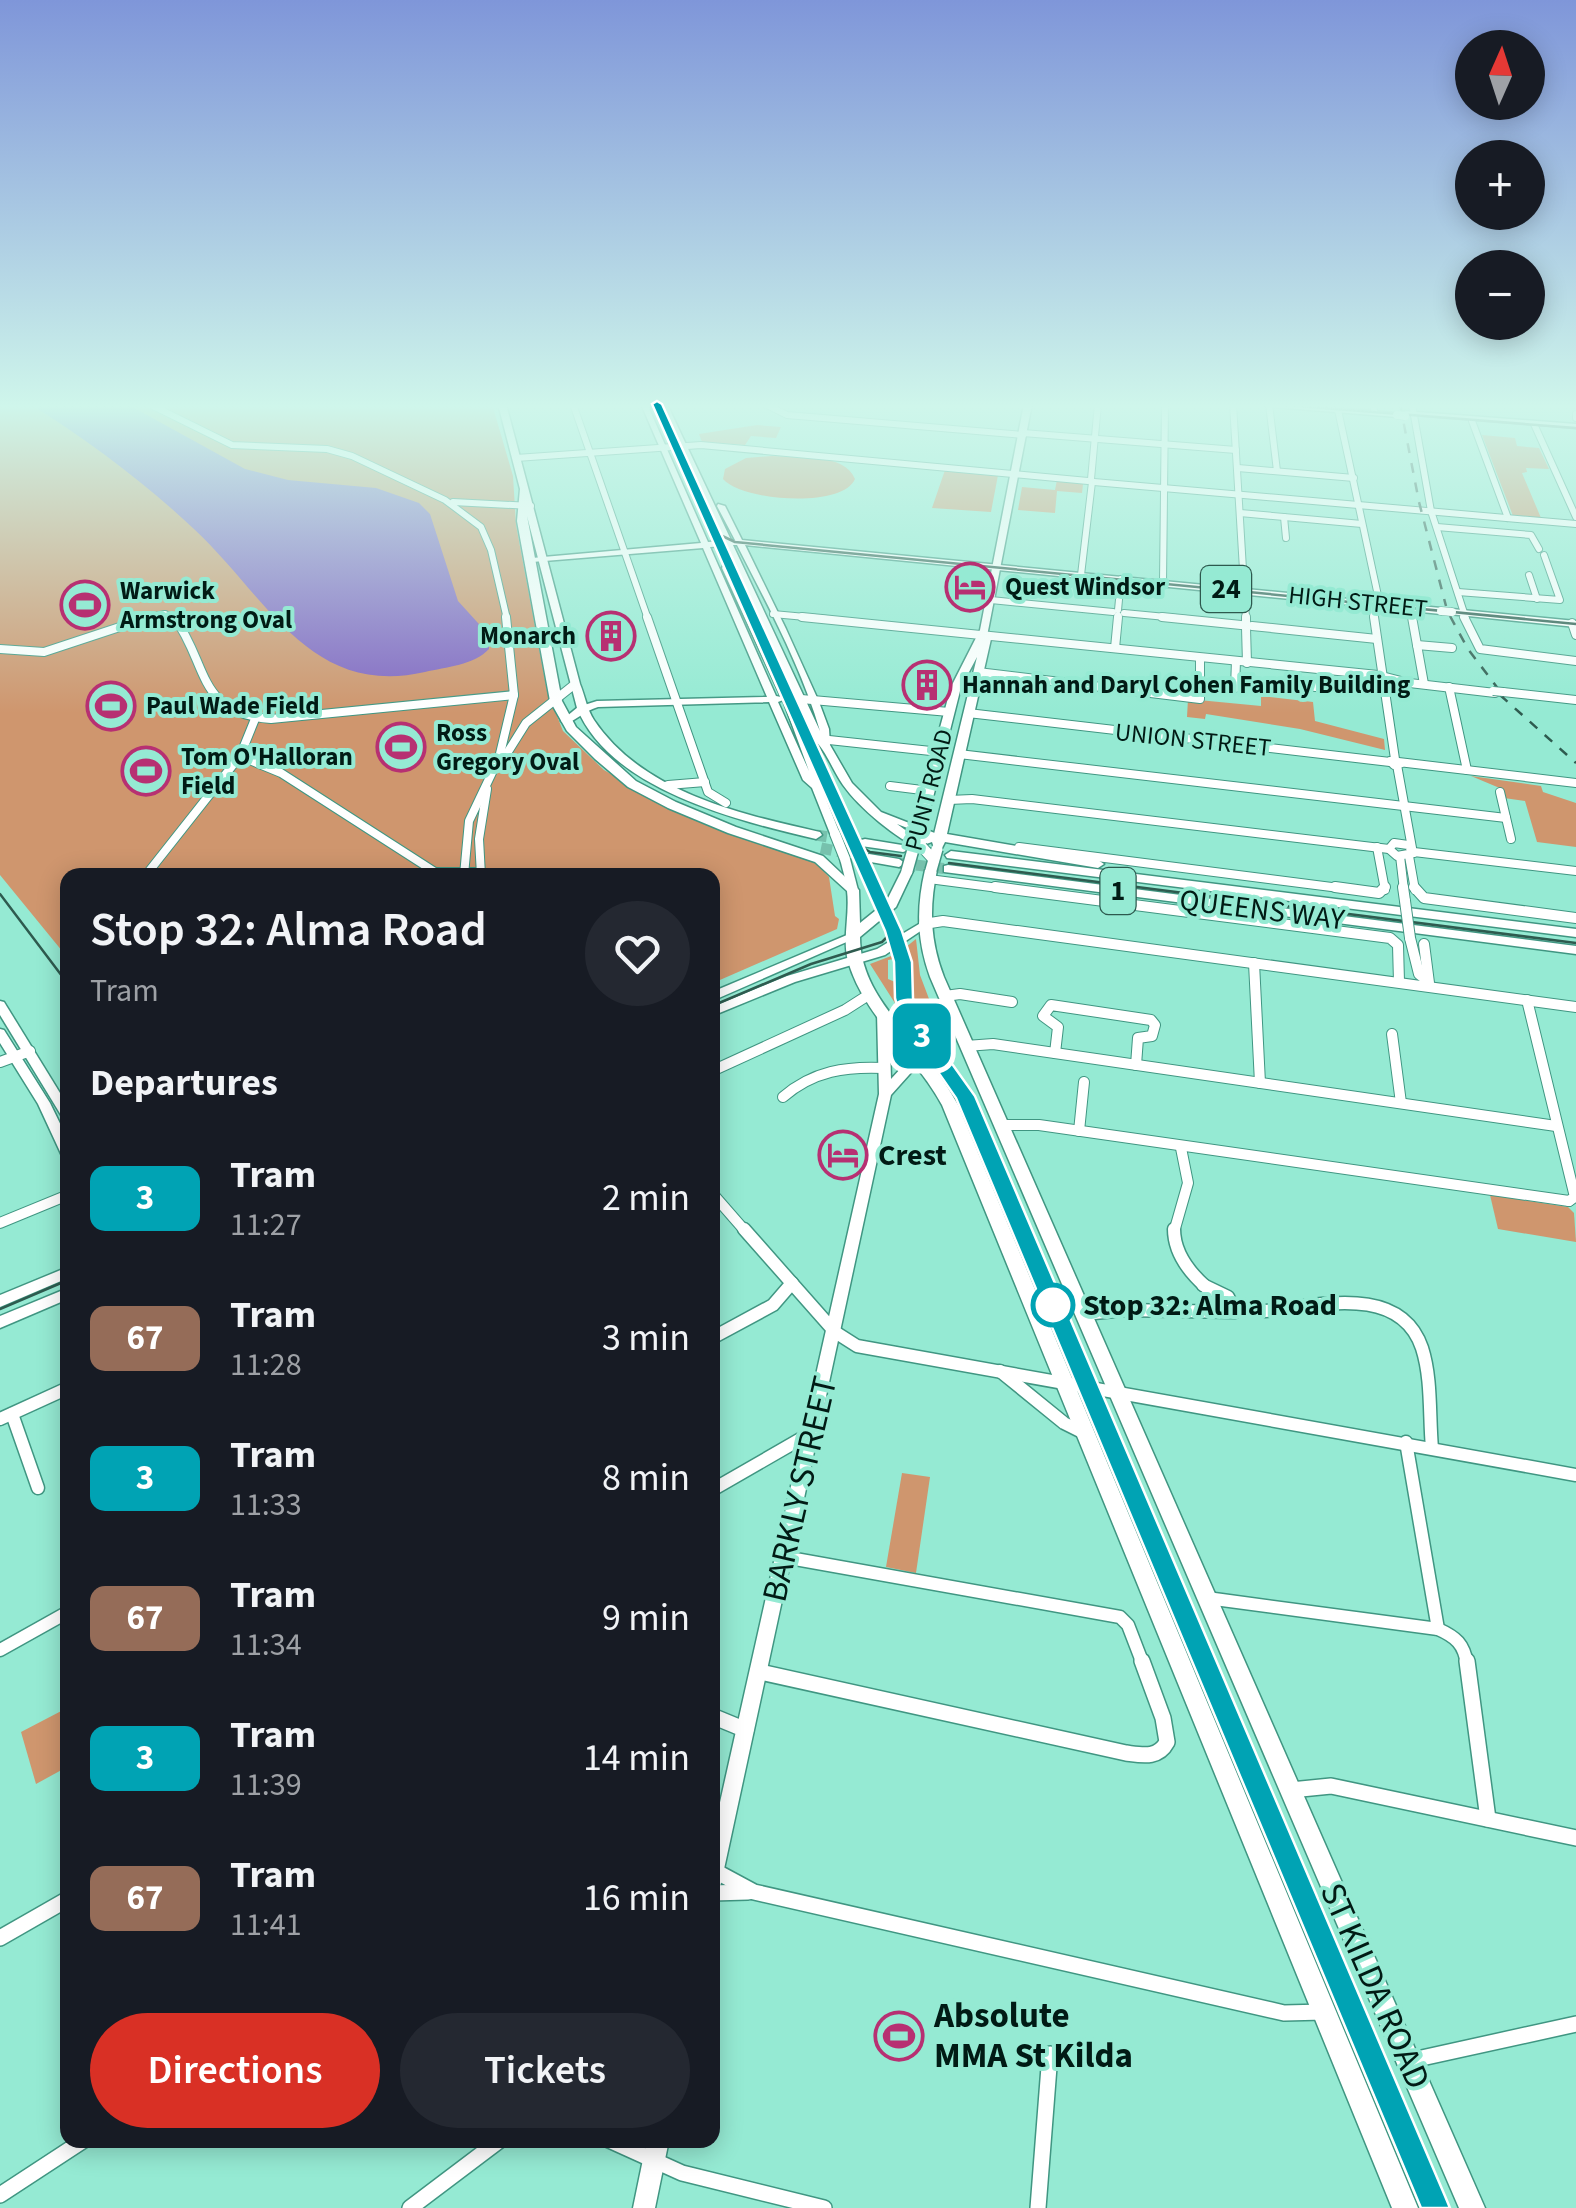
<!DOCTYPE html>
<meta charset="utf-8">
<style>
body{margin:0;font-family:"Source Sans 3",sans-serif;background:#242831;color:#f1f3f6;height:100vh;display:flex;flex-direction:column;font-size:38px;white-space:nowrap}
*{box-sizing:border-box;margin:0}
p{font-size:32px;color:#9ea1a6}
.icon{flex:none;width:55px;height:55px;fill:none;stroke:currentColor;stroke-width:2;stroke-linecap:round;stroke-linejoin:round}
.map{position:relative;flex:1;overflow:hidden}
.side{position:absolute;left:60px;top:868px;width:660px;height:1280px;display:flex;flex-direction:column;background:#171b24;border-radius:20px;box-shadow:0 5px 25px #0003}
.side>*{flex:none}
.badge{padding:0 20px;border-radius:15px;font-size:35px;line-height:65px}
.needle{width:65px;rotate:3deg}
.controls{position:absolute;left:1455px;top:30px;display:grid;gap:20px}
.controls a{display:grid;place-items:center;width:90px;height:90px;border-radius:50%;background:#171b24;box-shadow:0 5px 25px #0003;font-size:50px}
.map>.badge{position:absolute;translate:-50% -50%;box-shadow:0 0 0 5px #fff}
h2{padding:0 30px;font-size:38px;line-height:90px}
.round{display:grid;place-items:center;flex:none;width:105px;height:105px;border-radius:52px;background:#242831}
.summary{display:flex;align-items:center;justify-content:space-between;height:170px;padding:0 30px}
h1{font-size:48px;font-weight:600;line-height:75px}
.primary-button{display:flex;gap:20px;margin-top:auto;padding:20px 30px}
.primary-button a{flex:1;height:115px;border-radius:60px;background:#d93025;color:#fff;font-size:40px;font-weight:600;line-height:115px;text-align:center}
.primary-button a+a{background:#242831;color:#f1f3f6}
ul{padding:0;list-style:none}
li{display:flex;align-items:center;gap:30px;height:140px;padding:0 30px}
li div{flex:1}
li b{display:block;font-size:38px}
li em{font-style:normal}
li .badge{min-width:110px;font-weight:700;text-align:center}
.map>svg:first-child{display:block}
</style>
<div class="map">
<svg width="1576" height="2208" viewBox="0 0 1576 2208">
<rect width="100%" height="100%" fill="#95ead3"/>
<g fill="#cf966e">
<polygon points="0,404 492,404 513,476 516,525 547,691 563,731 604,770 660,802 817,864 829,877 835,916 839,919 837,929 713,983 712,875 68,875 67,957 0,875"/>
<polygon points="757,425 781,427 776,438 751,436 745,445 702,442 699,434"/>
<polygon points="1482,435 1515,438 1517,446 1539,448 1549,469 1526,468 1527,472 1522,473 1541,518 1513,516"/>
<path d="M772,456c24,1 73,-3 83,23 -13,30 -113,22 -132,0l2,-10 21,-11z"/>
<polygon points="945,470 998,475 991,512 932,508"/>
<polygon points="1057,480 1083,484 1082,493 1057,491 1055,513 1018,510 1022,487 1055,490"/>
<polygon points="1261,696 1313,702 1315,721 1384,739 1385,750 1300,729 1206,714 1205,719 1187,717 1188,699 1261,706"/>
<polygon points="1471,776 1541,786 1543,792 1576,803 1576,847 1537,842 1525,801 1504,798 1502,789"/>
<polygon points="916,939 920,975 937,1020 933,1031 928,1033 914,1009 906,947"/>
<polygon points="899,953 899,958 888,960 888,979 902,985 903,1004 925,1040 921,1044 870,964"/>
<polygon points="1490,1195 1568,1207 1574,1213 1576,1242 1498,1229"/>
<polygon points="902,1473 930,1477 916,1573 886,1567"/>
<polygon points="67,1708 67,1767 36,1784 21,1732"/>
</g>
<path fill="#8368c2" d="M30,404h97l118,65 43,11 88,8 43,15 11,11 28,87 30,33 1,15c-15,16 -43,18 -64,23 -115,26 -158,-75 -231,-143 -50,-47 -105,-88 -164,-125z"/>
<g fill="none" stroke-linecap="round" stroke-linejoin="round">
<g stroke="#77c1ad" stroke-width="11" stroke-dasharray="11 6" stroke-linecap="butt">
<polyline points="816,835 865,843"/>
<polyline points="821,848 869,858"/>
<polyline points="899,863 948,869"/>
</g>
<g stroke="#409682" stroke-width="8">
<g id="minor-far4">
<polyline points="149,404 232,445 327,449 352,456 445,500 481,527 491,550 507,619"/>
<polyline points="573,404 648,619"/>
<polyline points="765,404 787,415 1023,435"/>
<polyline points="1233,404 1246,619"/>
<polyline points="1269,404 1277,471"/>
<polyline points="1373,404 1374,410"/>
<polyline points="1412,404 1431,511 1466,619"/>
<polyline points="1338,410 1380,605"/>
<polyline points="1576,414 1576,418"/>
<polyline points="1472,421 1508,518"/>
<polyline points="1534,424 1576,517"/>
<polyline points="1023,433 1236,450"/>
<polyline points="516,458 701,445 1088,481"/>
<polyline points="1238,468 1354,478"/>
<polyline points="1091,479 1098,404"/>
<polyline points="1094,482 1576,524"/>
<polyline points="453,502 531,506"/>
<polyline points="1240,513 1362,524"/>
<polyline points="1284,517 1286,538"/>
<polyline points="1437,527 1531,535 1539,549"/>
<polyline points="1081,575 1092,482"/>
<polyline points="1529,575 1537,599"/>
<polyline points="1163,583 1165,404"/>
<polyline points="1458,592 1560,600 1544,555"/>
<polyline points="991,600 1113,612"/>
<polyline points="1372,604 1374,619"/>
<polyline points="1410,608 1412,619"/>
<polyline points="1118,610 1121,579"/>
<polyline points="1124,613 1187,619"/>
<polyline points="773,614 827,619"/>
<polyline points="140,619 165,614 176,619"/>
<polyline points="1118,619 1118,615"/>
</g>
</g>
<g stroke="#409682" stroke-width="10">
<g id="minor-far3">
<path d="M174,617c35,48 22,96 97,102l243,-24"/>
<polyline points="647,617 708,792 726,803"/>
<polyline points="802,617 1378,675 1405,682"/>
<polyline points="1162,617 1241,625"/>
<polyline points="1246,617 1246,623"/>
<polyline points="1374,617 1395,759"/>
<polyline points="1412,617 1424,684"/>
<polyline points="1464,617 1480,649 1576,661"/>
<polyline points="1572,623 1576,635"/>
<polyline points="1252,626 1377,639"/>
<polyline points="1246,628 1247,663"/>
<polyline points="1417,645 1452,648"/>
<polyline points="1115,648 1118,617"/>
<polyline points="0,649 44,652 150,617"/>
<polyline points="978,672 1200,699 1200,658"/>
<polyline points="1268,682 1335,689"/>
<polyline points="1401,682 1495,693"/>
<polyline points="1449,687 1467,770"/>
<polyline points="1235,688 1236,661"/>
<polyline points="1503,692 1576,700"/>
<polyline points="801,699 949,712"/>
<polyline points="968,713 1390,762"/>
<polyline points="255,719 240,756 281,773 435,872 480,872"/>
<polyline points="829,740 940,752"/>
<polyline points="959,754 1506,818"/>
<polyline points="1402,763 1394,765 1390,761 1576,783"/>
<polyline points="1397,765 1412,848"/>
<polyline points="499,766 526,723 575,684"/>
<polyline points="668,785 705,782"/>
<polyline points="890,786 930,791"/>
<polyline points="1500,792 1511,839"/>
<polyline points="949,800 972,799 1389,849"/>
<polygon points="1394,843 1408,845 1414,853 1397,856 1389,849"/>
<polyline points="1019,847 1355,890"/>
<polyline points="1377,847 1385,890"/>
<polyline points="1414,852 1576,871"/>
<polyline points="1400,856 1404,890"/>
<polyline points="1409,856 1415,890"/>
<polyline points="146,875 240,756"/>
<polyline points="464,875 469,821 499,758 514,695 506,617"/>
<polyline points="481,875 479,839 487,789"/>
<polyline points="929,879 1014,890"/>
</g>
</g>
<g stroke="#409682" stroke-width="12">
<g id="minor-far2">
<polyline points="995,887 1390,938 1398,945 1399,982"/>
<polyline points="1335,887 1379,893 1385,887"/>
<polyline points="1403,887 1405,901"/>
<polyline points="1414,887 1424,898 1576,918"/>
<polyline points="924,924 943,921 1576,1007"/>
<polyline points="1410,938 1419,974 1428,981"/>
<polyline points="1424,944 1429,983"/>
<polyline points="1254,963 1260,1083"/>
<polyline points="945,996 960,994 1012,1002"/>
<polyline points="1527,1000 1575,1197 1569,1201"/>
<polyline points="1392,1034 1401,1103"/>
<polyline points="966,1046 993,1044 1556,1126"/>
<polyline points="1055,1053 1058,1027 1043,1016 1051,1005 1151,1020 1155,1025 1152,1036 1138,1038 1136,1065"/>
<polyline points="0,1062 30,1051"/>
<polyline points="712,1071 845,1010 870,994"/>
<path d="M783,1097c30,-26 63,-31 102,-29"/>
<polyline points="1001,1125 1039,1125 1569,1201"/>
<polyline points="1079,1131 1084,1082"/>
<polyline points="712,1193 746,1232"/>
<polyline points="0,1223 68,1195"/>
<polyline points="1174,1232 1188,1183 1181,1148"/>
</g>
</g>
<g stroke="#409682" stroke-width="15">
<g id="minor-far1">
<polyline points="744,1229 835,1332 857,1346 1576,1475"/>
<path d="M1174,1229c0,24 15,43 32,58"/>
<path d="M1265,1311c52,-5 135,-28 157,37 10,31 7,68 10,100"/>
<polyline points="1084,1314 1125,1310 1235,1312 1228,1297 1203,1285"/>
<polyline points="712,1338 773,1305 792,1283"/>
<polyline points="1000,1371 1064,1423 1082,1432"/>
<polyline points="12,1414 38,1488"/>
<polyline points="0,1419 68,1388"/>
<polyline points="1406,1442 1438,1629"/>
<polyline points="712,1490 811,1433"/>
<polyline points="784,1557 1120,1617 1128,1625 1143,1664"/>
<path d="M1207,1598l231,31c18,8 26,15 29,35"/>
<polyline points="0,1650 68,1612"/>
</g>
</g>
<g stroke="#409682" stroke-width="18">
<g id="minor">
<polyline points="1467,1661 1488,1819"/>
<path d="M760,1672l366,81c16,2 32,6 41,-11l-4,-24 -21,-57"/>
<polyline points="712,1716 746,1730"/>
<polyline points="1291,1790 1331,1786 1576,1838"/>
<polyline points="715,1871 754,1892 1284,2013 1324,2012"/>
<polyline points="712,1893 748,1892"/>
<polyline points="0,1938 68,1899"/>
<polyline points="1408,2061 1576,2024"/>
<polyline points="609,2140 682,2173 824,2208"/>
<polyline points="0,2195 84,2140"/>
<polyline points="410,2208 500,2140"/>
<polyline points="1038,2208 1050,2054"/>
</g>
</g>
<g stroke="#409682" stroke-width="3">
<g id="major">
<path d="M641,404h6l61,138 15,-1 -62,-137h6l64,136h4l-18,-34 1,-2 7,2 17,34 699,68 4,3 -4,3 -696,-69 41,84 33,73 10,27 1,16 22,38 29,29 64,25 -5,3 -4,-1 -39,-15 29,21 1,2 -5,3c-26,-12 -62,-41 -79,-65 -11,-16 -16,-33 -30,-47l-88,-192 -15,1 66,149 5,1 -59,-129 1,-2 7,2 68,147 21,56 2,16 19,47 -1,2h-8l-19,-48 -9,-8 -34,-78 -171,5c-14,4 -20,12 -32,17l-5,-3 17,-14 19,-6 170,-4 -64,-149 -171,14 -4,-2 4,-2 169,-15zM733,545h4c30,59 64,121 83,186zM783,700l26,71 -31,-69z"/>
<polygon points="1258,404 1287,404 1397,413 1400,415 1397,417 1261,406"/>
<polygon points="1404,411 1576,424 1576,428 1402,414 1402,412"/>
<polygon points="1452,609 1576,621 1576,627 1449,614 1448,612"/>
<polygon points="845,856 850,859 858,890 857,892 849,892 848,890 840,859"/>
<polygon points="924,921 930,924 928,926 885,955 795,982 712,1016 712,1007 787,976 877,949"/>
<polygon points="854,932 858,933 860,935 858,937 712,1001 712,992"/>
<polygon points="0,1001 4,1002 68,1106 68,1121 64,1120 0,1015"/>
<polygon points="951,1008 957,1012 934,1047 891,1095 721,1883 719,1890 712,1892 712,1838 879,1094 877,1013 883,1009 889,1013 891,1079 926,1041 947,1009"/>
<polygon points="0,1029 4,1030 50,1103 68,1140 68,1160 63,1158 38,1104 0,1043"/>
<polygon points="68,1267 68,1278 0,1307 0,1295"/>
<polygon points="68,1288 68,1299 0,1328 0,1316"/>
<polygon points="647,2140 669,2140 655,2208 633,2208"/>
</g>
</g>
<g stroke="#409682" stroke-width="3">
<g id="highway">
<path d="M498,404h8l74,280c5,12 7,26 14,36 49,73 147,94 226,112l2,3 -6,4c-77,-18 -206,-49 -239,-131l-50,-192 35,185 14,26 60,54 40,21 60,25 87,29 36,34 1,33 26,-21 17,-34h8l2,3 -17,36 -36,30c0,53 43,89 72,128 10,13 18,26 26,40l460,1103h-26l-450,-1103c-27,-50 -78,-88 -94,-144 -6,-22 2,-47 -1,-70l-32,-29 -87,-29 -60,-25 -40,-21 -33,-28 -28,-28 -17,-30 -33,-180 3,-32z"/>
<path d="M1024,404h8l-45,232 4,3 -44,195 151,26 6,4 -6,4 -153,-26 -3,6h-8l-2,-6 -29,10 -42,-6v-6l4,-1 43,7 43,-159 29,-57zM977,657l-43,177 -11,3 38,-150z"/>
<polygon points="951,851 1576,929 1576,937 947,858 945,855"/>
<polygon points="869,854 899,859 905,863 899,867 865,861 863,858"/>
<polygon points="948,865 1576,946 1576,954 944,872 944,866"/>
<path d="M931,866l6,4c-8,38 -7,71 7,107l541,1231h-26l-529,-1231c-13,-36 -14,-69 -5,-107z"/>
</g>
</g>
<use href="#minor-far4" stroke="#fff" stroke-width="6"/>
<use href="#minor-far3" stroke="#fff" stroke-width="8"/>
<use href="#minor-far2" stroke="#fff" stroke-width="10"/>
<use href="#minor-far1" stroke="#fff" stroke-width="12"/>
<use href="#minor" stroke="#fff" stroke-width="15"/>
<use href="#major" fill="#fff" fill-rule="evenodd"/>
<use href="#highway" fill="#fff" fill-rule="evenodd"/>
<g stroke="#2e5b4f" stroke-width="2.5">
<polyline points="660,404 900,937 907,957 914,1017 971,1099 1210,1664"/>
<polyline points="1272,404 1576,428"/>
<polyline points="716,533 735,542 1576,624"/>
<polyline points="855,843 870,852 901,856"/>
<polyline points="949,863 1576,943"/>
<polyline points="0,894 68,984"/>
<polyline points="712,1006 811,964 882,942 893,931 890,917"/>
<polyline points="0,1309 68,1280"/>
</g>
<polyline stroke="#2e5b4f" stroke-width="4" points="1209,1661 1441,2208"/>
<g stroke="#2e5b4f" stroke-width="2.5" stroke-dasharray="10 10" stroke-linecap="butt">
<polyline points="1400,404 1419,502 1446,606"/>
<polyline points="1450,616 1468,649 1499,690"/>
<polyline points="1500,695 1576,763"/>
</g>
<g stroke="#409682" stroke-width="10" stroke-linecap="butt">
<polyline id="minor-bridge-far1" points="1493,691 1503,692"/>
</g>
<g stroke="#409682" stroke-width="12" stroke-linecap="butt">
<polyline id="minor-bridge" points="1405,901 1410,938"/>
</g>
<g stroke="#409682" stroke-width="9" stroke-linecap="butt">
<g id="major-bridge-far1">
<polyline points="1397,415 1405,416"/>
<polyline points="1441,611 1452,612"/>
</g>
</g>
<g stroke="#409682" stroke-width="12" stroke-linecap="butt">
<g id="major-bridge">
<polyline points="835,834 845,859"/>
<polyline points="922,847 934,860"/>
</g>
</g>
<g stroke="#409682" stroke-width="14" stroke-linecap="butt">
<g id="highway-bridge">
<polyline points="931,870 937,849"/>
<polyline points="907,871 914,846"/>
</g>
</g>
<use href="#minor-bridge-far1" stroke="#fff" stroke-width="8"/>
<use href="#minor-bridge" stroke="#fff" stroke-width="10"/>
<use href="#major-bridge-far1" stroke="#fff" stroke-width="8"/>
<use href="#major-bridge" stroke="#fff" stroke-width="10"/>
<use href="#highway-bridge" stroke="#fff" stroke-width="11"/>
</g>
<linearGradient id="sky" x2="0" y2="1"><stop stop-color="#7f96d9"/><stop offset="0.57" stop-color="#cff6eb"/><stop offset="1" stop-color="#cff6eb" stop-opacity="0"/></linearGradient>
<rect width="1576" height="713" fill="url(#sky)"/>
<polygon fill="#00a3b4" stroke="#fff" stroke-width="2.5" points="657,401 662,404 902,931 912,962 913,998 918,1016 975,1096 1445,2196 1450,2208 1421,2208 956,1098 900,1017 895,998 894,962 885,931 652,404"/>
<defs>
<g id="hotel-ring" transform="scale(2.5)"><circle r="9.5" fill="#95ead3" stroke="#b73072" stroke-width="1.5"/><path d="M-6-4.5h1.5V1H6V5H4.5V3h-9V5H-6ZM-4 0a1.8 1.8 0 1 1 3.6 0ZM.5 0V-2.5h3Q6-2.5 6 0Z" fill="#b73072"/></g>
<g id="stadium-ring" transform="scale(2.5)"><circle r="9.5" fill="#95ead3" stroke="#b73072" stroke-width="1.5"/><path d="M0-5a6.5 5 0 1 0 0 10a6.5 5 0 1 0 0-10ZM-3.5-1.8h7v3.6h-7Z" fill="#b73072"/></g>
<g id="building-ring" transform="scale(2.5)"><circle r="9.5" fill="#95ead3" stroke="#b73072" stroke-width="1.5"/><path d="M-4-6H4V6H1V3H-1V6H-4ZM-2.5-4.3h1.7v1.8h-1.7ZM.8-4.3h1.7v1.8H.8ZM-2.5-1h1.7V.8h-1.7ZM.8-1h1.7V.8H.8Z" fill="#b73072"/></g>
</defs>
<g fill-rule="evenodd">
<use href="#hotel-ring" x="970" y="587"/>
<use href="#stadium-ring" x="85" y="605"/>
<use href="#building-ring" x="611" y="636"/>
<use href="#building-ring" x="927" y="685"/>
<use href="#stadium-ring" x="111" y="706"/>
<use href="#stadium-ring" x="401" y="747"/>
<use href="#stadium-ring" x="146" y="771"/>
<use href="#hotel-ring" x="843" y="1155"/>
<use href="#stadium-ring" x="899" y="2036"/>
</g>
<circle fill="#fff" stroke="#00a3b4" stroke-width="5" cx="1053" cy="1305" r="20"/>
<g text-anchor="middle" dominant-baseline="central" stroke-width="8" stroke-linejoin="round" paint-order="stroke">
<g font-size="25" font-weight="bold" fill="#011b15" stroke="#95ead3" text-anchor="start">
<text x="1005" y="587">Quest Windsor</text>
<text x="120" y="591">Warwick<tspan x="120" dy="29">Armstrong Oval</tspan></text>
<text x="576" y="636" text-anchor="end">Monarch</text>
<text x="962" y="685">Hannah and Daryl Cohen Family Building</text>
<text x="146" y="706">Paul Wade Field</text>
<text x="436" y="733">Ross<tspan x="436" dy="29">Gregory Oval</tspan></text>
<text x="181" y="757">Tom O'Halloran<tspan x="181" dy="29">Field</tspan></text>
</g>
<g font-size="25" fill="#011b15" stroke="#95ead3">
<text transform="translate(1358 602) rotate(6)">HIGH STREET</text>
<text transform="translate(1193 740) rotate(6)">UNION STREET</text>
<text transform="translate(929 790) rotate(-75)">PUNT ROAD</text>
</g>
<g fill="#95ead3" stroke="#2d594e" stroke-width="2.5">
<rect x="1201" y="566" width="50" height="46" rx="8"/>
<rect x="1100.5" y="868" width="35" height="46" rx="8"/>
</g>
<g font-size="28" font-weight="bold" fill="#011b15">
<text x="1226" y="589">24</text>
<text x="1118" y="891">1</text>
</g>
<g font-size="30" fill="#011b15" stroke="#95ead3">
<text transform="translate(1262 910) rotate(7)">QUEENS WAY</text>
</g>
<g font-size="30" font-weight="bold" fill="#011b15" stroke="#95ead3" text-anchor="start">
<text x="878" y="1155">Crest</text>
</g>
<g font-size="30" font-weight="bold" fill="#011b15" stroke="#95ead3" text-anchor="start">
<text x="1083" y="1305">Stop 32: Alma Road</text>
</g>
<g font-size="35" fill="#011b15" stroke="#95ead3">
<text transform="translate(800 1489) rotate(-77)">BARKLY STREET</text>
<text transform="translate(1375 1986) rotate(66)">ST KILDA ROAD</text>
</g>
<g font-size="35" font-weight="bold" fill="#011b15" stroke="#95ead3" text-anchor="start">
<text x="934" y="2016">Absolute<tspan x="934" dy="40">MMA St Kilda</tspan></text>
</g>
</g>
</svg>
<div class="controls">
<a><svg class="needle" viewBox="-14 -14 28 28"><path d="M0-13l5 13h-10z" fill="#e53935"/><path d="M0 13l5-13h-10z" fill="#9ea1a6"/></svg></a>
<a>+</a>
<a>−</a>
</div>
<b class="badge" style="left:922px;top:1036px;background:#00a3b4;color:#fff">3</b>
<section class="side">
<div class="summary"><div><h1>Stop 32: Alma Road</h1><p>Tram</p></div><a class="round"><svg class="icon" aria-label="heart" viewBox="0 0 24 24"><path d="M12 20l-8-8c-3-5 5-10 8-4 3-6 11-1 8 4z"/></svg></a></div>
<h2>Departures</h2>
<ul>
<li><span class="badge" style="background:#00a3b4;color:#fff">3</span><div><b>Tram</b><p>11:27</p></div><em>2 min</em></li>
<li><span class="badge" style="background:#956c58;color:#fff">67</span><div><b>Tram</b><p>11:28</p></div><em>3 min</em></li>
<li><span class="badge" style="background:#00a3b4;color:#fff">3</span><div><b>Tram</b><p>11:33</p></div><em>8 min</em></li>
<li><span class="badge" style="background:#956c58;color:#fff">67</span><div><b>Tram</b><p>11:34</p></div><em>9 min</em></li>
<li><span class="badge" style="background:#00a3b4;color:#fff">3</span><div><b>Tram</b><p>11:39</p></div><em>14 min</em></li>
<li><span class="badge" style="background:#956c58;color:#fff">67</span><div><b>Tram</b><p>11:41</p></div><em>16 min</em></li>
</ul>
<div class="primary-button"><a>Directions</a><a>Tickets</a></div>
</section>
</div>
